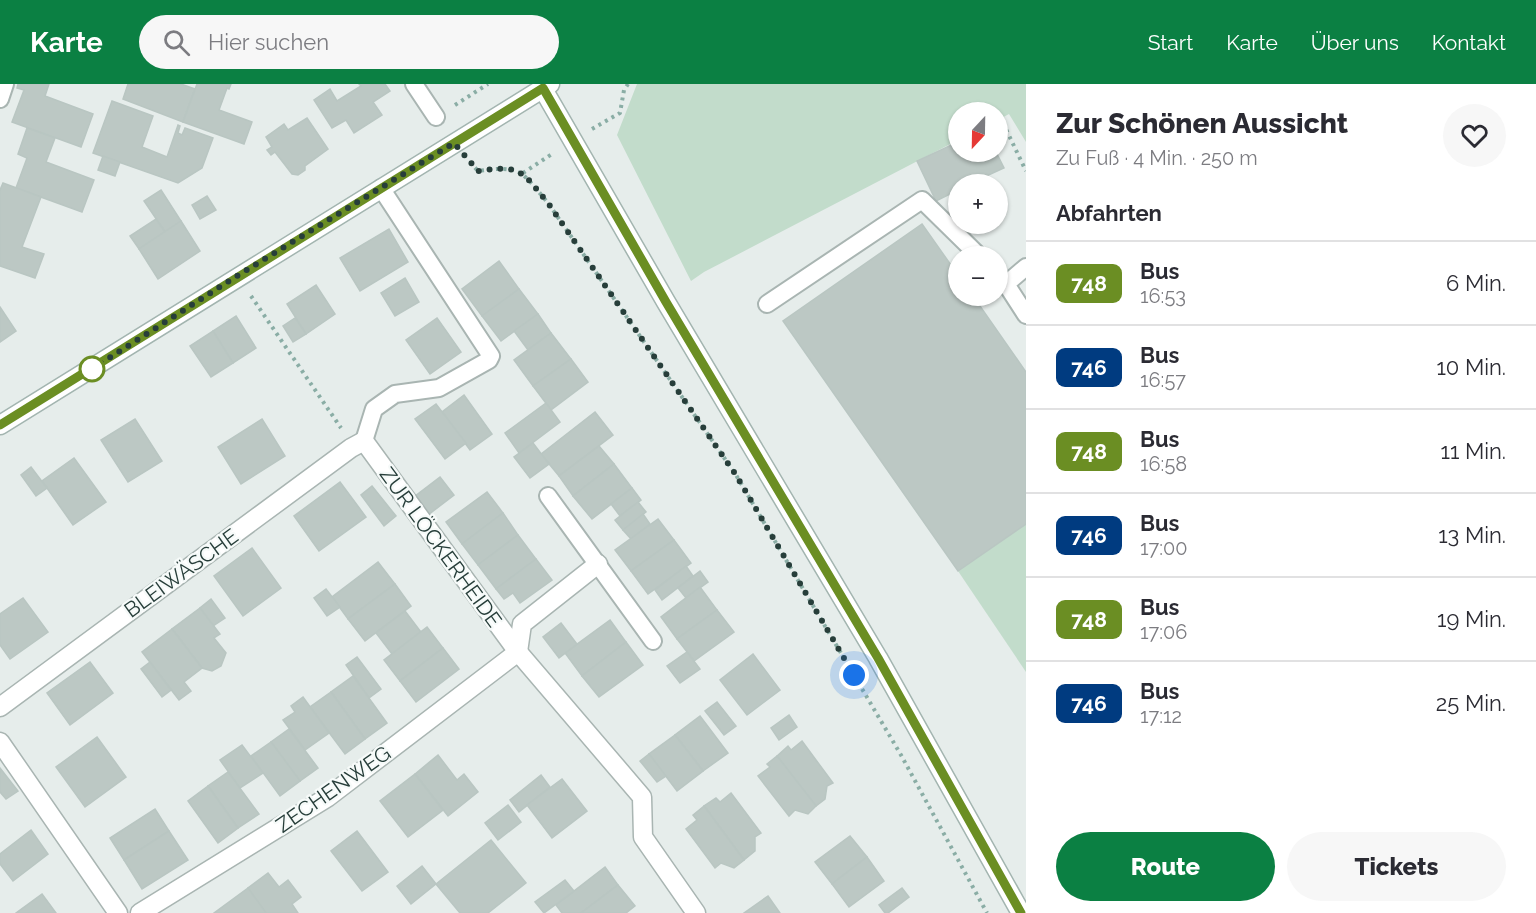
<!DOCTYPE html>
<html lang="de">
<meta charset="utf-8">
<style>
body{margin:0;font-family:Raleway,sans-serif;background:#f7f7f7;color:#2b2b33;height:100vh;display:flex;flex-direction:column;font-size:22px;white-space:nowrap}
*{box-sizing:border-box;margin:0}
p{font-size:20px;color:#7c7c81}
.icon{flex:none;width:33px;height:33px;fill:none;stroke:currentColor;stroke-width:2;stroke-linecap:round;stroke-linejoin:round}
.map{position:relative;flex:1;overflow:hidden}
.details{display:flex;flex-direction:column;background:#fff;width:510px}
.details>*{flex:none}
.badge{padding:0 12px;border-radius:9px;font-size:21px;line-height:39px}
.needle{width:39px;rotate:202deg}
.tools{position:absolute;left:948px;top:18px;display:grid;gap:12px}
.tools a{display:grid;place-items:center;width:60px;height:60px;border-radius:50%;background:#fff;box-shadow:0 2px 4px #0004;font-size:30px}
.you{position:absolute;width:30px;height:30px;margin:-15px;border:4px solid #fff;border-radius:50%;background:#1a73e8;box-shadow:0 0 0 9px #1a73e833}
.map>.badge{position:absolute;translate:-50% -50%;box-shadow:0 0 0 3px #fff}
h2{padding:0 30px;font-size:22px;line-height:54px}
.round{display:grid;place-items:center;flex:none;width:63px;height:63px;border-radius:32px;background:#f7f7f7}
.head{display:flex;align-items:center;justify-content:space-between;height:102px;padding:0 30px}
h1{font-size:28px;font-weight:800;line-height:45px}
.action{display:flex;gap:12px;margin-top:auto;padding:12px 30px}
.action a{flex:1;height:69px;border-radius:36px;background:#0b8043;color:#fff;font-size:24px;font-weight:800;line-height:69px;text-align:center}
.action a+a{background:#f7f7f7;color:#2b2b33}
ul{padding:0;list-style:none}
li{display:flex;align-items:center;gap:18px;height:84px;padding:0 30px;border-top:2px solid #e1e1e2}
li div{flex:1}
li b{display:block;font-size:22px}
li em{font-style:normal}
li .badge{min-width:66px;font-weight:700;text-align:center}
header{display:flex;align-items:center;gap:36px;box-sizing:border-box;height:84px;padding:0 30px;background:#0b8043;color:#fff}
header strong{font-size:28px}
nav{display:flex;gap:33px;margin-inline-start:auto;font-size:21px}
.search{width:420px;height:54px;background:#f7f7f7;display:flex;align-items:center;gap:15px;box-sizing:border-box;padding:0 21px;border-radius:33px;color:#7c7c81;font-size:22px}
main{display:flex;flex:1;min-height:0}
.map>svg:first-child{display:block}
</style>
<header>
<strong>Karte</strong>
<div class="search"><svg class="icon" aria-label="search" viewBox="0 0 24 24"><circle cx="10" cy="10" r="6"/><path d="M15 15l6 6"/></svg>Hier suchen</div>
<nav><a>Start</a><a>Karte</a><a>Über uns</a><a>Kontakt</a></nav>
</header>
<main>
<div class="map">
<svg width="1026" height="829" viewBox="0 0 1026 829">
<rect width="100%" height="100%" fill="#e6edeb"/>
<g fill="#c2dccb">
<polygon points="637,0 1026,0 1026,58 1009,30 998,36 998,28 958,28 958,56 704,188 691,197 617,51"/>
<polygon points="1026,440 1026,588 958,487"/>
</g>
<g fill="#bcc8c4" stroke="#b9c6c2" stroke-width="1.5">
<polygon points="18,0 49,0 45,12 93,30 81,63 12,38 24,6 17,4"/>
<polygon points="128,0 181,0 195,5 183,38 123,15"/>
<polygon points="197,0 231,0 229,5 227,4 219,26 252,38 244,60 183,38"/>
<polygon points="359,0 385,0 390,7 373,18 382,31 354,49 346,36 332,44 314,16 330,5 337,17 361,2"/>
<polygon points="112,17 153,32 142,63 167,73 178,41 180,42 178,49 182,51 185,44 213,54 202,84 178,99 93,69"/>
<polygon points="307,34 328,65 305,82 305,86 298,91 292,90 275,68 271,71 267,66 272,63 266,53 284,40 288,46"/>
<polygon points="27,44 55,54 46,78 94,96 82,128 16,104 27,74 18,70"/>
<polygon points="958,58 958,68 996,68 1004,84 969,100 958,100 958,106 936,117 917,77"/>
<polygon points="103,72 120,78 115,92 98,86"/>
<polygon points="3,99 41,113 22,163 44,170 35,194 0,182 0,106"/>
<polygon points="161,106 181,137 165,148 144,117"/>
<polygon points="207,112 216,126 200,135 192,121"/>
<polygon points="156,135 165,148 139,165 130,152"/>
<polygon points="181,137 200,167 158,195 139,165"/>
<polygon points="922,140 958,191 958,212 973,212 1026,288 1026,440 958,487 783,237"/>
<polygon points="389,145 408,178 360,207 340,174"/>
<polygon points="499,177 519,205 482,232 462,205"/>
<polygon points="405,194 419,218 395,232 381,209"/>
<polygon points="316,201 335,230 306,250 287,220"/>
<polygon points="519,205 538,230 501,257 482,232"/>
<polygon points="0,223 16,247 0,258"/>
<polygon points="538,230 551,249 528,266 514,247"/>
<polygon points="236,232 256,264 233,279 213,247"/>
<polygon points="295,234 306,250 293,258 283,242"/>
<polygon points="437,234 461,268 430,290 406,256"/>
<polygon points="213,247 233,279 211,293 190,262"/>
<polygon points="551,249 571,275 533,302 514,276"/>
<polygon points="571,275 588,298 551,326 533,302"/>
<polygon points="464,311 492,350 470,366 442,328"/>
<polygon points="546,319 560,338 519,369 505,349"/>
<polygon points="436,320 466,359 445,375 415,335"/>
<polygon points="595,328 613,351 559,392 541,370"/>
<polygon points="135,335 162,377 128,398 101,356"/>
<polygon points="262,335 285,372 241,400 218,363"/>
<polygon points="533,359 549,380 530,394 514,373"/>
<polygon points="599,362 614,380 573,412 559,392"/>
<polygon points="74,374 106,418 73,441 42,397"/>
<polygon points="614,380 632,404 592,435 573,412"/>
<polygon points="31,383 47,404 36,412 21,391"/>
<polygon points="440,393 454,411 428,431 414,413"/>
<polygon points="340,398 366,433 319,467 294,432"/>
<polygon points="372,402 396,432 384,442 361,411"/>
<polygon points="632,404 641,416 620,432 611,420"/>
<polygon points="487,408 503,429 462,460 446,438"/>
<polygon points="638,418 646,428 623,446 615,436"/>
<polygon points="503,429 518,451 478,481 462,460"/>
<polygon points="643,430 650,440 631,455 623,446"/>
<polygon points="658,435 674,456 631,487 615,466"/>
<polygon points="518,451 536,475 496,505 478,481"/>
<polygon points="674,456 691,479 648,510 631,487"/>
<polygon points="252,464 281,504 243,532 214,492"/>
<polygon points="536,475 552,496 520,519 513,509 504,515 496,505"/>
<polygon points="378,478 395,500 348,535 332,513"/>
<polygon points="686,482 693,492 662,516 655,506"/>
<polygon points="700,487 708,498 686,514 678,504"/>
<polygon points="395,500 411,522 365,557 348,535"/>
<polygon points="700,503 717,526 677,555 661,533"/>
<polygon points="326,505 340,523 327,532 314,514"/>
<polygon points="23,514 48,548 10,575 0,561 0,530"/>
<polygon points="211,515 225,534 213,542 200,524"/>
<polygon points="200,524 220,550 214,554 226,569 221,582 212,587 202,584 172,545"/>
<polygon points="717,526 734,548 694,577 677,555"/>
<polygon points="405,527 421,548 392,570 376,549"/>
<polygon points="610,536 626,558 582,592 565,569"/>
<polygon points="561,539 577,560 559,574 543,553"/>
<polygon points="427,543 443,564 400,597 384,576"/>
<polygon points="172,545 202,584 184,598 191,607 179,616 142,568"/>
<polygon points="626,558 643,581 599,613 582,592"/>
<polygon points="443,564 459,585 416,618 400,597"/>
<polygon points="687,568 700,585 680,599 667,582"/>
<polygon points="753,570 780,606 747,631 720,596"/>
<polygon points="357,573 381,605 369,614 346,581"/>
<polygon points="90,578 113,609 70,641 47,609"/>
<polygon points="150,578 171,606 162,613 141,585"/>
<polygon points="353,592 387,639 365,655 331,608"/>
<polygon points="331,608 365,655 345,670 310,623"/>
<polygon points="303,613 329,649 305,666 283,636 295,628 291,622"/>
<polygon points="717,618 736,642 724,651 705,627"/>
<polygon points="789,631 797,643 779,656 771,644"/>
<polygon points="700,632 728,669 703,687 675,651"/>
<polygon points="289,645 318,684 300,697 271,658"/>
<polygon points="675,651 703,687 677,707 649,670"/>
<polygon points="97,653 126,693 85,723 56,683"/>
<polygon points="802,657 833,699 827,702 825,715 816,722 777,672 788,662 791,666"/>
<polygon points="271,658 300,697 280,712 251,672"/>
<polygon points="242,661 263,689 240,704 220,676"/>
<polygon points="649,670 666,692 657,698 640,677"/>
<polygon points="438,671 457,696 464,690 478,708 448,732 415,690"/>
<polygon points="777,672 816,722 808,730 795,726 789,732 758,692 770,683 767,680"/>
<polygon points="0,684 18,707 6,715 0,708"/>
<polygon points="228,688 259,730 238,744 208,702"/>
<polygon points="415,690 443,726 408,753 380,717"/>
<polygon points="541,691 550,703 519,728 510,716"/>
<polygon points="562,695 587,727 552,754 527,721"/>
<polygon points="208,702 238,744 218,759 188,717"/>
<polygon points="731,709 761,749 755,753 755,767 744,776 704,722 716,714 720,718"/>
<polygon points="508,721 521,738 498,756 485,739"/>
<polygon points="704,722 744,776 734,784 721,779 715,784 686,745 697,736 693,731"/>
<polygon points="155,725 169,747 124,776 110,754"/>
<polygon points="31,746 48,770 13,797 0,780 0,770"/>
<polygon points="169,747 188,776 142,805 124,776"/>
<polygon points="357,747 388,788 362,807 331,767"/>
<polygon points="850,752 867,773 832,800 815,778"/>
<polygon points="491,756 526,799 488,829 460,829 436,800"/>
<polygon points="867,773 884,797 849,823 832,800"/>
<polygon points="422,782 436,800 411,820 397,802"/>
<polygon points="605,783 618,801 581,829 562,829 556,821"/>
<polygon points="268,789 279,803 288,796 301,813 292,820 298,829 266,829 248,804"/>
<polygon points="565,796 574,807 544,829 535,818"/>
<polygon points="618,801 635,822 626,829 581,829"/>
<polygon points="248,804 266,829 214,829"/>
<polygon points="902,804 909,813 888,829 885,829 879,821"/>
<polygon points="42,810 56,829 16,829"/>
<polygon points="768,812 780,829 744,829"/>
</g>
<g fill="none" stroke-linecap="round" stroke-linejoin="round">
<g stroke="#a9b5b2" stroke-width="20">
<g id="lane">
<polyline points="414,0 436,33"/>
<polyline points="0,15 5,0"/>
<polyline points="1026,183 1006,200 1026,231"/>
<polyline points="767,220 922,116 979,172"/>
<polyline points="364,357 374,325 395,310 439,304 489,276 491,272 381,104"/>
<polyline points="548,412 653,557"/>
</g>
</g>
<g stroke="#a9b5b2" stroke-width="21">
<g id="street">
<polyline points="0,623 351,364 364,357 518,568 642,713 643,753 696,829"/>
<polyline points="0,658 118,829"/>
<polyline points="140,829 328,713 518,568 522,540 598,480"/>
</g>
</g>
<g stroke="#a3b5b0" stroke-width="21">
<g id="secondary">
<polyline points="543,5 666,218 878,574 1021,829"/>
<polyline points="0,341 550,0"/>
</g>
</g>
<g stroke="#8aada5" stroke-width="4" stroke-dasharray="3 4.5" stroke-linecap="butt">
<polyline points="455,21 488,0"/>
<polyline points="1003,39 1026,87"/>
<polyline points="592,45 620,29 624,6 628,0"/>
<path d="M470,78l8,9c44,-6 43,0 70,32l188,272 165,280 86,158"/>
<polyline points="523,89 552,70"/>
<polyline points="251,212 341,344"/>
</g>
<use href="#lane" stroke="#fff" stroke-width="16"/>
<use href="#street" stroke="#fff" stroke-width="18"/>
<use href="#secondary" stroke="#fff" stroke-width="18"/>
</g>
<g fill="none" stroke-linecap="round" stroke-linejoin="round">
<g stroke="#fff" stroke-width="14">
<polyline id="line" points="0,341 543,4 666,218 878,574 1021,829"/>
</g>
<use href="#line" stroke="#6b8e23" stroke-width="9"/>
<path stroke="#273e3a" stroke-width="6" stroke-dasharray="0 10.8" d="M92,285l145,-93 217,-133 24,28c44,-7 44,1 70,32l188,272 118,200"/>
</g>
<circle fill="#fff" stroke="#6b8e23" stroke-width="3" cx="92" cy="285" r="12"/>
<g text-anchor="middle" dominant-baseline="central" stroke-width="4.5" stroke-linejoin="round" paint-order="stroke">
<g font-size="21" fill="#273e3a" stroke="#f6faf9">
<text transform="translate(441 463) rotate(54)">ZUR LÖCKERHEIDE</text>
<text transform="translate(181 489) rotate(-36)">BLEIWÄSCHE</text>
<text transform="translate(333 705) rotate(-35)">ZECHENWEG</text>
</g>
</g>
</svg>
<div class="tools">
<a><svg class="needle" viewBox="-14 -14 28 28"><path d="M0-13l5 13h-10z" fill="#e53935"/><path d="M0 13l5-13h-10z" fill="#7c7c81"/></svg></a>
<a>+</a>
<a>−</a>
</div>
<div class="you" style="left:854px;top:591px"></div>
</div>
<section class="details">
<div class="head"><div><h1>Zur Schönen Aussicht</h1><p>Zu Fuß · 4 Min. · 250 m</p></div><a class="round"><svg class="icon" aria-label="heart" viewBox="0 0 24 24"><path d="M12 20l-8-8c-3-5 5-10 8-4 3-6 11-1 8 4z"/></svg></a></div>
<h2>Abfahrten</h2>
<ul>
<li><span class="badge" style="background:#6b8e23;color:#fff">748</span><div><b>Bus</b><p>16:53</p></div><em>6 Min.</em></li>
<li><span class="badge" style="background:#003b80;color:#fff">746</span><div><b>Bus</b><p>16:57</p></div><em>10 Min.</em></li>
<li><span class="badge" style="background:#6b8e23;color:#fff">748</span><div><b>Bus</b><p>16:58</p></div><em>11 Min.</em></li>
<li><span class="badge" style="background:#003b80;color:#fff">746</span><div><b>Bus</b><p>17:00</p></div><em>13 Min.</em></li>
<li><span class="badge" style="background:#6b8e23;color:#fff">748</span><div><b>Bus</b><p>17:06</p></div><em>19 Min.</em></li>
<li><span class="badge" style="background:#003b80;color:#fff">746</span><div><b>Bus</b><p>17:12</p></div><em>25 Min.</em></li>
</ul>
<div class="action"><a>Route</a><a>Tickets</a></div>
</section>
</main>
